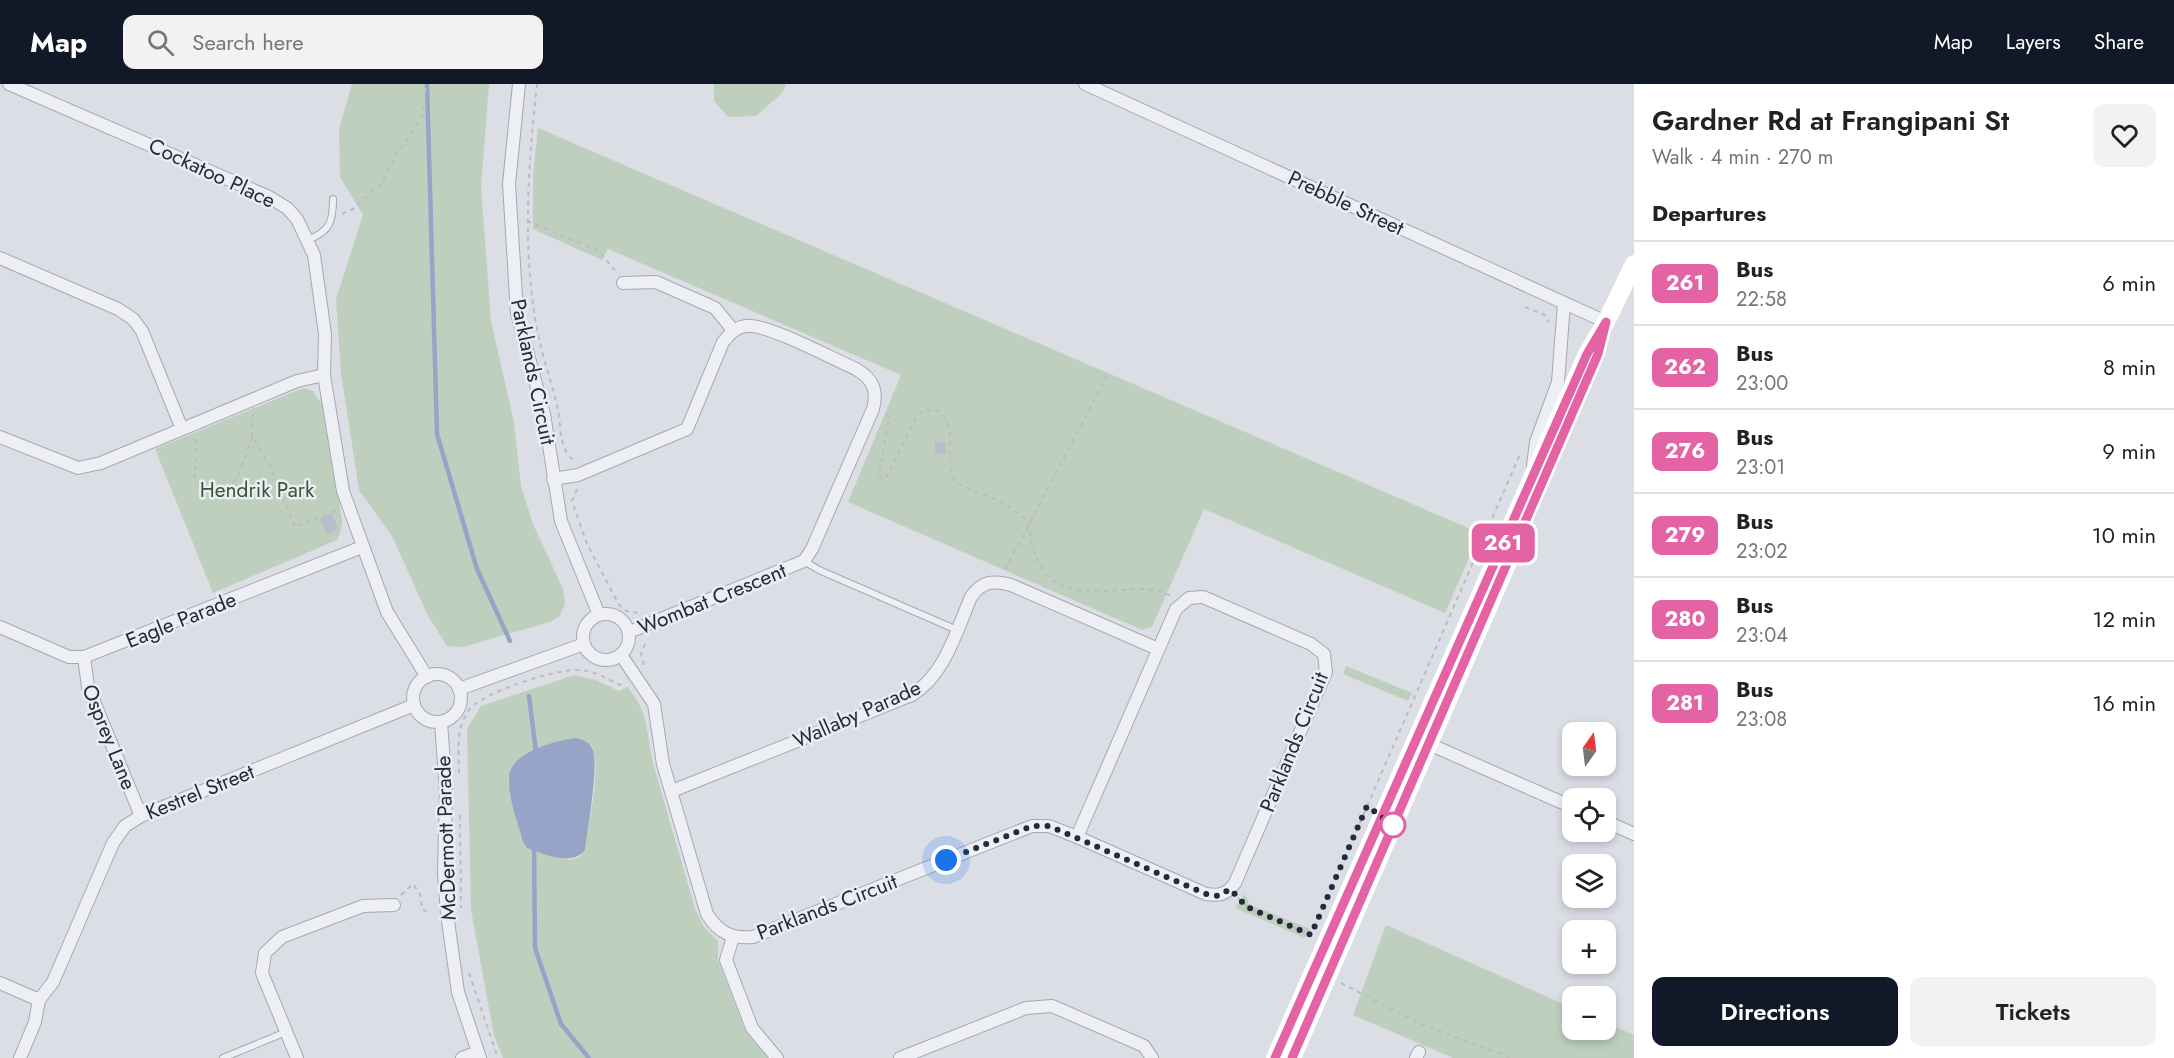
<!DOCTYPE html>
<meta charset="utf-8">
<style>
body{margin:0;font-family:Jost,sans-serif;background:#f2f2f2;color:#222;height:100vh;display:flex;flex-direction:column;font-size:22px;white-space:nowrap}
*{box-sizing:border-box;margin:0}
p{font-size:20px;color:#767676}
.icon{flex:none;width:33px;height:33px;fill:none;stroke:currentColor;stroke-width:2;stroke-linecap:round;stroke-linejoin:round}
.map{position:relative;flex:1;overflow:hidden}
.side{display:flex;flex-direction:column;background:#fff;width:540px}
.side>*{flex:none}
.badge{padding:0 12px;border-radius:9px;font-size:21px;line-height:39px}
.needle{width:39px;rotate:14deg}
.buttons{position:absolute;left:1562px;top:638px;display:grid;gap:12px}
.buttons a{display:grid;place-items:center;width:54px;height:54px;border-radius:12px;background:#fff;box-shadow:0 3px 9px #0003;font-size:30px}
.you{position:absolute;width:30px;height:30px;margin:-15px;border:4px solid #fff;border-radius:50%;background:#1a73e8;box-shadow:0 0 0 9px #1a73e833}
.map>.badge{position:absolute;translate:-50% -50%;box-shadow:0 0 0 3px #fff}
h2{padding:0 18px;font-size:22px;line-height:54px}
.round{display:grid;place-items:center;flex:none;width:63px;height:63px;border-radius:12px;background:#f2f2f2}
.headline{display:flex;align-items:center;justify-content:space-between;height:102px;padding:0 18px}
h1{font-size:28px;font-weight:600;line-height:45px}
.cta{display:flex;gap:12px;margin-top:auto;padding:12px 18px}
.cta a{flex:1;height:69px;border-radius:12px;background:#111827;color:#fff;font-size:24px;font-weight:600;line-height:69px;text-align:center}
.cta a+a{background:#f2f2f2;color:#222}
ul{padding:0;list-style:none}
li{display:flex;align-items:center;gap:18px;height:84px;padding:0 18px;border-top:2px solid #e0e0e0}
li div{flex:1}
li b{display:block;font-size:22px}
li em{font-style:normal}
li .badge{min-width:66px;font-weight:700;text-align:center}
header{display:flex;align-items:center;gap:36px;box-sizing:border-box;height:84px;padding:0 30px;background:#111827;color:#fff}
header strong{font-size:28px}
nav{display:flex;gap:33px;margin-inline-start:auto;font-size:21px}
.search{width:420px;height:54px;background:#f2f2f2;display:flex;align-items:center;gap:15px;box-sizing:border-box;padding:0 21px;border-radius:12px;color:#767676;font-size:22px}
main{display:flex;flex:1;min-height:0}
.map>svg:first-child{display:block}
</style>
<header>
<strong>Map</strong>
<div class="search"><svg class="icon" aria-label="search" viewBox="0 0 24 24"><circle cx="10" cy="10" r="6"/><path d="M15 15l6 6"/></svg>Search here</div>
<nav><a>Map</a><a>Layers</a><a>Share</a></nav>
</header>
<main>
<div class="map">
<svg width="1634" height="974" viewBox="0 0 1634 974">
<rect width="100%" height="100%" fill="#dcdee6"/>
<g fill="#bed0bd" fill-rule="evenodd">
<polygon points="352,0 489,0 481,103 491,237 514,338 521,402 533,440 563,505 565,520 560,532 550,538 463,563 447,562 428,532 392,452 359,406 341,289 336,215 363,131 340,93 339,45"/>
<polygon points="714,0 786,0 782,9 756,32 728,33 714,17"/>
<polygon points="538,44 1480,449 1445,529 1204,425 1152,543 1142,546 848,418 901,291 608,165 602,176 533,145 533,91"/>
<polygon points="303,304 313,307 323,322 342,436 341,447 337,456 213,509 155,365"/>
<polygon points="1346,582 1412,609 1408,617 1343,590"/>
<path d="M574,591l22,5 23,11 9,-4c24,32 17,47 27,83 13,46 27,92 40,139l9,18 14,14v19l28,72 22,26h-265l-9,-22 -23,-126 -4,-181 14,-23zM577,654l15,8c10,26 -4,76 -7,104l-5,7 -11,3 -42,-12 -6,-12 -13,-57 4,-12 24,-19z"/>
<polygon points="1245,810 1249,820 1310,845 1305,854 1235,824"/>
<polygon points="1386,841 1572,924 1572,945 1605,945 1605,938 1634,951 1634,974 1453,974 1353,931"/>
</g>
<path fill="#96a4c7" d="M577,654c6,2 12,4 15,10 8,13 -5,84 -7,102 -13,17 -41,4 -58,-2l-4,-6c-5,-19 -15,-44 -14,-64 0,-26 48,-38 68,-40z"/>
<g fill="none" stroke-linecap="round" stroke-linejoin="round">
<g stroke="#96a4c7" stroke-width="4.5">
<polyline points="427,0 437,350 477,485 510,557"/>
<polyline points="529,612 536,668"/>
<polyline points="534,760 535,864 561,940 589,974"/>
</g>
</g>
<g fill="#b9bcc9">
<polygon points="935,358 946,359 946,370 935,369"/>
<polygon points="332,430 338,445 326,450 320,434"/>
</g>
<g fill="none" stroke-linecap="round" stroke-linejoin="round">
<g stroke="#a5a8b3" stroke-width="8">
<g id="lane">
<path d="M308,156c22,-9 25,-18 25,-41"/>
<polyline points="804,477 819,486 957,546"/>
<polyline points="223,974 286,948"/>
</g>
</g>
<g stroke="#a5a8b3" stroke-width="14">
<g id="street">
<polyline points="9,0 269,113 287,124 297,135 314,171 325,250 324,291 343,407 387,528 427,593"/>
<polyline points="519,0 509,100 517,229 544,330 561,437 599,531"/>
<polyline points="1085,0 1606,238"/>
<polyline points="0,174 118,225 133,235 142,247 182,345"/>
<polyline points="623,199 656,198 715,224 733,246"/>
<polyline points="0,353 78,384 101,379 297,297 324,291"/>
<polyline points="1533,381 1536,358 1558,298 1564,219"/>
<path d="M553,395l25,-4 109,-46 36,-87c7,-8 12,-15 23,-16 20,-3 87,33 110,43 17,10 22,21 17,40l-61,140 -8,12 -175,71"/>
<circle cx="606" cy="553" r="23"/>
<polyline points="0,543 69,573 84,573 362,463"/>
<path d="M621,571l33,49 9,60 44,150c11,18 24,25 46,23l279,-111h17l28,11 99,-228 13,-11 14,-1 108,47 13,10 2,18 -91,211c-9,12 -16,13 -29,11l-129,-57"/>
<polyline points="84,573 88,603 141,732"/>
<circle cx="437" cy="614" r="24"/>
<polyline points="459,605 584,560"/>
<polyline points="441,638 446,707 444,789 447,830 458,908 480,974"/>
<polyline points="1429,660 1572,723"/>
<path d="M672,707l240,-96c33,-21 44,-63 59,-98 11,-16 22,-17 40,-12l147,64"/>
<polyline points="1605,737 1634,750"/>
<polyline points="733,853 726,876 752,944 777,974"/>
<polyline points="0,899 39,916"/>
<polyline points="20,974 35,938 39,916 53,898 113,759 125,742 141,732 414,621"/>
<polyline points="297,974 262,889 265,869 282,853 363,822 394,821"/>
<polyline points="462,974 478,968"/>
<polyline points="900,974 1026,924 1052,922 1144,962 1152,974"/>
<polyline points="1416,974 1419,968"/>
</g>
</g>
<g stroke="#babcc5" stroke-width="2" stroke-dasharray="4.5 4.5" stroke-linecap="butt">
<path d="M537,0c-9,82 -15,164 0,246 5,25 14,50 20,75 5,19 0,47 20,57"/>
<polyline points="342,130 353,125 381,100 396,71 423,31 426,0"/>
<polyline points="527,137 599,167 617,189"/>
<polyline points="1525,223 1545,231 1549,238"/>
<polyline points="253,330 252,352 271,384 295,443 337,426"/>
<path d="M886,331l3,2 -10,59 3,3 4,-1 31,-63 8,-5 14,1c20,19 4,49 17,71 25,15 51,16 71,40 4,5 3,11 4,17 3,18 11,37 28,45 38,19 80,-6 112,12"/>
<path d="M195,355l2,17 -3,20 8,15c30,18 45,-36 50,-55"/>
<polyline points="577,405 572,417 587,460 619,521 626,527 639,529"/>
<polyline points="1005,486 1107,292"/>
<polyline points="644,581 641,569 647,556"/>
<path d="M459,689c0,-22 -4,-44 10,-63 13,-18 85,-40 107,-40 17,0 30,8 44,15l4,-3"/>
<polyline points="460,731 461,824"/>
<polyline points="1349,764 1521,368"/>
<polyline points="401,811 413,800 420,810 422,825 429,829"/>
<polyline points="1238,814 1247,823 1311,851"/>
<polyline points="469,889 498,974"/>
<polyline points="1341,899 1421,940 1512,974"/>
</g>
<use href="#lane" stroke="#eeeff5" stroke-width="6"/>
<use href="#street" stroke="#eeeff5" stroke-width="12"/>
<g stroke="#fff" stroke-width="18">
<polyline points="1275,974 1587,270 1606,238 1634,180"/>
<polyline points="1292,974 1519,453"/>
</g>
</g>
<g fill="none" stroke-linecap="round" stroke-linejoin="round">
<g stroke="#fff" stroke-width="14">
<polyline id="line" points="1275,974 1587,270 1606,238 1598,270 1292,974"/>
</g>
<use href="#line" stroke="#e463a4" stroke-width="9"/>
<polyline stroke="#26293c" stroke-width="6" stroke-dasharray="0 10.8" points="946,776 1032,742 1049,742 1206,810 1218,812 1230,805 1247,823 1311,851 1367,722 1393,741"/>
</g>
<circle fill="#fff" stroke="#e463a4" stroke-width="3" cx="1393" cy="741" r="12"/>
<g text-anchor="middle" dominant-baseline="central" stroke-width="5" stroke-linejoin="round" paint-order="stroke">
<g font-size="21" fill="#26293c" stroke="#ebedf4">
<text transform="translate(212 89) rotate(25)">Cockatoo Place</text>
<text transform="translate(1346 119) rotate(25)">Prebble Street</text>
<text transform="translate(533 288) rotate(78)">Parklands Circuit</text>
<text transform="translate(712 515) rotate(-22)">Wombat Crescent</text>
<text transform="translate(181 536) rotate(-22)">Eagle Parade</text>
<text transform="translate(857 630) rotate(-24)">Wallaby Parade</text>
<text transform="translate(109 653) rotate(68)">Osprey Lane</text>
<text transform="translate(1294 658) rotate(-68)">Parklands Circuit</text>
<text transform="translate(200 708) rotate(-22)">Kestrel Street</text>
<text transform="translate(446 754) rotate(-92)">McDermott Parade</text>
<text transform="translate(827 823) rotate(-21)">Parklands Circuit</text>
</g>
<g font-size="21" fill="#335833" stroke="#ebedf4">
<text x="257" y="406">Hendrik Park</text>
</g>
</g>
</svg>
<div class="buttons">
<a><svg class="needle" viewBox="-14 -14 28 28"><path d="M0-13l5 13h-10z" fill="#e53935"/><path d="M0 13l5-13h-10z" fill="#767676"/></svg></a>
<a><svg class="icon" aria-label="locate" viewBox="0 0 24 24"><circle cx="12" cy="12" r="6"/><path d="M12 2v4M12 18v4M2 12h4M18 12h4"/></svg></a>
<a><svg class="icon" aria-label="layers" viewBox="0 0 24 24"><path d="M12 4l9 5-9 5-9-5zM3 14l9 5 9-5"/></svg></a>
<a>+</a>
<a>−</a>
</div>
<div class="you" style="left:946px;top:776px"></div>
<b class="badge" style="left:1503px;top:459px;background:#e463a4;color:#fff">261</b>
</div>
<section class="side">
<div class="headline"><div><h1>Gardner Rd at Frangipani St</h1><p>Walk · 4 min · 270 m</p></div><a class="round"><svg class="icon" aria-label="heart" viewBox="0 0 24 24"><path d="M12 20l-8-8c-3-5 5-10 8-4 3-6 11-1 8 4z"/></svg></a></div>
<h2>Departures</h2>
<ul>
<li><span class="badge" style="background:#e463a4;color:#fff">261</span><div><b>Bus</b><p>22:58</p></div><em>6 min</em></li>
<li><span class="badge" style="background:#e463a4;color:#fff">262</span><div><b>Bus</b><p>23:00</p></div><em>8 min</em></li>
<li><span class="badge" style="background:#e463a4;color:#fff">276</span><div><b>Bus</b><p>23:01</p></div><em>9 min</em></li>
<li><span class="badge" style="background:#e463a4;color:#fff">279</span><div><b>Bus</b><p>23:02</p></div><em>10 min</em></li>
<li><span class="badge" style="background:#e463a4;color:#fff">280</span><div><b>Bus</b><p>23:04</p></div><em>12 min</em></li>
<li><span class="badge" style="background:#e463a4;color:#fff">281</span><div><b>Bus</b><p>23:08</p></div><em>16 min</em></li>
</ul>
<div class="cta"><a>Directions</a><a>Tickets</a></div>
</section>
</main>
